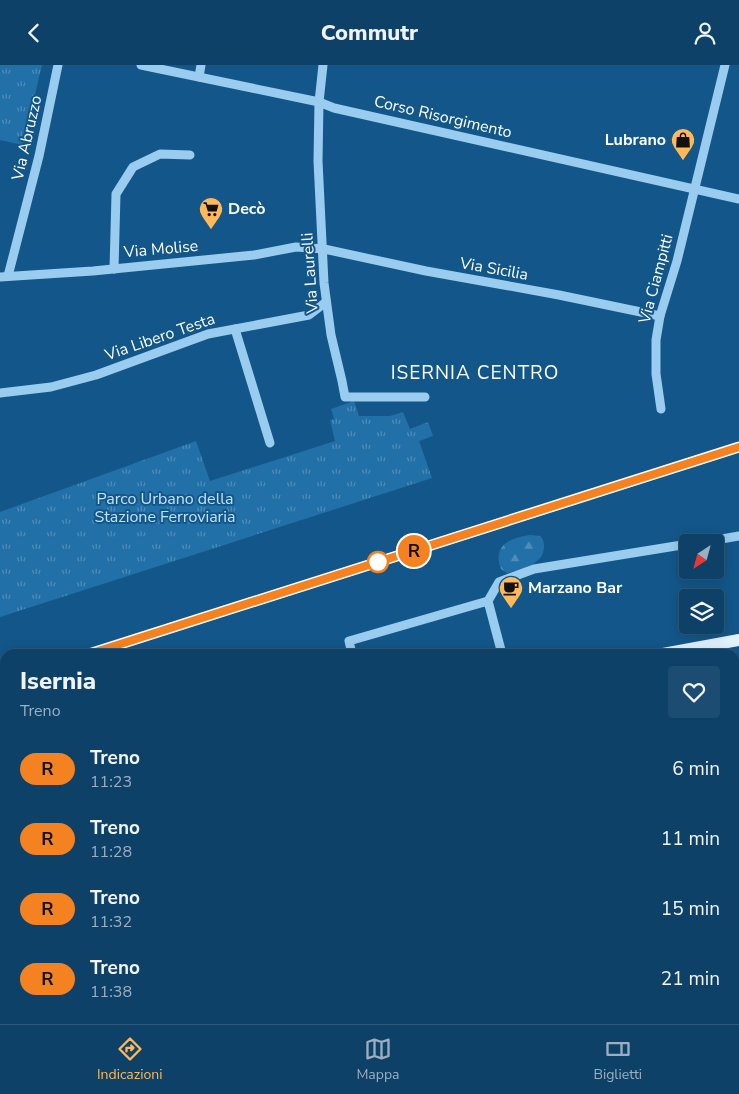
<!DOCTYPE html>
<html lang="it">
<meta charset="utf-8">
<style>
body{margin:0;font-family:"Nunito Sans",sans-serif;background:#1c4c71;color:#f1f3f6;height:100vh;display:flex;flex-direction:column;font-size:19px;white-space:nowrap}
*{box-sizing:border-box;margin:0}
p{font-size:16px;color:#9bafc0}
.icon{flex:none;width:28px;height:28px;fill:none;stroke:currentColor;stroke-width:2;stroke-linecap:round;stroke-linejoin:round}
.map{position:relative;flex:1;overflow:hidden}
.panel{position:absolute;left:0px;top:584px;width:740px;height:376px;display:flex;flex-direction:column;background:#0e4168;border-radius:15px 15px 0 0;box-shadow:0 2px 12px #0003,0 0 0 1px #2e5a7c}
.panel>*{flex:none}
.badge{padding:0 10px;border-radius:16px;font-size:18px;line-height:32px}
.needle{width:32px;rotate:216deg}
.tools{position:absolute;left:679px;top:469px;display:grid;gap:10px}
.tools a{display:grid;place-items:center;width:45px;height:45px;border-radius:5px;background:#0e4168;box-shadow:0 2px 12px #0003,0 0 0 1px #2e5a7c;font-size:25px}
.map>.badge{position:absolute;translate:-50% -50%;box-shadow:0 0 0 2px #fff}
.round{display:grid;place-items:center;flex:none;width:52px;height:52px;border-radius:5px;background:#1c4c71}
.headline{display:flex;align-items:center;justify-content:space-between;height:85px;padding:0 20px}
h1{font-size:24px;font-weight:800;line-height:38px}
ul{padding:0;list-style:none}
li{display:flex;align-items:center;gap:15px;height:70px;padding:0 20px}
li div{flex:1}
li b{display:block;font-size:19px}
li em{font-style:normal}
li .badge{min-width:55px;font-weight:700;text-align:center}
header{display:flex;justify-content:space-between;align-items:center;height:65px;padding:0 20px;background:#0e4168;font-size:22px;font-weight:800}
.menu{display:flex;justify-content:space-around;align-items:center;height:70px;border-top:1px solid #2e5a7c;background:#0e4168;font-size:14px;color:#9bafc0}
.menu a{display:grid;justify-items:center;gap:2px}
.menu .selected{color:#ffb959}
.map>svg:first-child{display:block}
</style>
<header><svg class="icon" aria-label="back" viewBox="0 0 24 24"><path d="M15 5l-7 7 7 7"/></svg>Commutr<svg class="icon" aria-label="person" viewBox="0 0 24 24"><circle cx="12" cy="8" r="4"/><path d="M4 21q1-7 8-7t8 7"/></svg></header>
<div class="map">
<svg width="739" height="959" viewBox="0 0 739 959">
<defs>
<pattern id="forest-firs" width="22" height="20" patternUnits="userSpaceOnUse" patternTransform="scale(1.25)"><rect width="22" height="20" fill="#2270a8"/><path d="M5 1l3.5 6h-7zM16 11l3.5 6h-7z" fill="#4e8db9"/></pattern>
<pattern id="park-tufts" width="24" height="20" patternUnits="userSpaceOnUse" patternTransform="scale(1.25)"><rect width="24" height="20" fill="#2270a8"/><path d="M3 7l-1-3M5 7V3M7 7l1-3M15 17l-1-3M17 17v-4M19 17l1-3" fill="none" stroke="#4e8db9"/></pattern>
</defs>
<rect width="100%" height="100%" fill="#13578a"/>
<path fill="url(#forest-firs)" d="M530,470l10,1c3,3 4,6 4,11 -1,18 -23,22 -37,26l-6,-4c-9,-24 9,-31 29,-34z"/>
<g fill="url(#park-tufts)">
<polygon points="0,0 42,0 23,80 0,75"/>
<polygon points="354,336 359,351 390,351 403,347 410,364 428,357 433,371 419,376 432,413 0,552 0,447 196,376 210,416 335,376 330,355 334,354 331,344"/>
</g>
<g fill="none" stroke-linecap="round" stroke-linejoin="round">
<g stroke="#9accf0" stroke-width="9">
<polyline points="141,0 319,37 334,43 739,134"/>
<polyline points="323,0 319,37 318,96 324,218 331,270 342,316 345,332 425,332"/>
<polyline points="199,12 201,0"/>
<polyline points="114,204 116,129 133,102 160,89 190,90"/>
<polyline points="8,211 39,91 58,0"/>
<polyline points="0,212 93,206 254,190 296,182 324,184 426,206 559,230 660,251"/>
<polyline points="235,264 270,378"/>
<polyline points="0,328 51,322 96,310 208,269 309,250 326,237"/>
<polyline points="661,344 656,309 656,275 660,251 677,196 725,0"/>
<polyline points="699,478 739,471"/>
<polyline points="488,536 499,517 534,504 688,479"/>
<polyline points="352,589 349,576 488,536 502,589"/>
<polyline points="735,699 739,698"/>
<polyline points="735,826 739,825"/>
<polyline points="735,870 739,887"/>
<polyline points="144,955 145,959"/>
<polyline points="500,955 500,959"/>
<polyline points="669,955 670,956"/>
<polyline points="376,959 396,955"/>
</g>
<g stroke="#e3f2ff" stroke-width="12">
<polyline points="663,589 739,575"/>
<polyline points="0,719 5,718"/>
<polyline points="735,766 739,765"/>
<polyline points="0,905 5,904"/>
</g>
<g stroke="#fff" stroke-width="5.5">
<g id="rail">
<polyline points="89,589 739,382"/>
<polyline points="0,617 5,615"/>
</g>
</g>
<use href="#rail" stroke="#13578a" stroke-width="4" stroke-dasharray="11" stroke-linecap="butt"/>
</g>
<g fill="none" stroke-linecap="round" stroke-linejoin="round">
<g stroke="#fff" stroke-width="11">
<polyline id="line" points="89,589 739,382"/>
</g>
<use href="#line" stroke="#f58220" stroke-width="8"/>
</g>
<defs>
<g id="shop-pin" transform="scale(1.25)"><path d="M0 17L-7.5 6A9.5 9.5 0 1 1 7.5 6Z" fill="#ffb959" stroke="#13578a"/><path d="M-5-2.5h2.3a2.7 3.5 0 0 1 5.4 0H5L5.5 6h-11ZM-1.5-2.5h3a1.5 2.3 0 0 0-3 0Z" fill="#111"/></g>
<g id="supermarket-pin" transform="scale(1.25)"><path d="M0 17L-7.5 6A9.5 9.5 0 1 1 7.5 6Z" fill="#ffb959" stroke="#13578a"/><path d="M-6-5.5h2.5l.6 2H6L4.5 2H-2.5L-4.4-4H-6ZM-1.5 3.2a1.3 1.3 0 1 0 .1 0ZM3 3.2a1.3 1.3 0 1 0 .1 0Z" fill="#111"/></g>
<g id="cafe-pin" transform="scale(1.25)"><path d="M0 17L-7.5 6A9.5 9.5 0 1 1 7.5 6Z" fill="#ffb959" stroke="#13578a"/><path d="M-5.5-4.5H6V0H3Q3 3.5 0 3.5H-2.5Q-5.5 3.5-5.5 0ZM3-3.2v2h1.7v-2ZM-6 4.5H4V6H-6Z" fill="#111"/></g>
</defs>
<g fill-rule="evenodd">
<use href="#shop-pin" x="683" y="75"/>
<use href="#supermarket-pin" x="211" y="144"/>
<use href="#cafe-pin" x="511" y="523"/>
</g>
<circle fill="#fff" stroke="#f58220" stroke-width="2.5" cx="378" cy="497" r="10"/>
<g text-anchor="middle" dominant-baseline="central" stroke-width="4" stroke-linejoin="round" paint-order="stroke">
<g font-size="16" fill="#fff" stroke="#13578a">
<text transform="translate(443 52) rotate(13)">Corso Risorgimento</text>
<text transform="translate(27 73) rotate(-77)">Via Abruzzo</text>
<text transform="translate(161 184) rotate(-5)">Via Molise</text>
<text transform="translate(494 204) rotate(10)">Via Sicilia</text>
<text transform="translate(310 208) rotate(-94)">Via Laurelli</text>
<text transform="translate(656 214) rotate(-75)">Via Ciampitti</text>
<text transform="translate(160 272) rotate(-19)">Via Libero Testa</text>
</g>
<g font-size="16" font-weight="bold" fill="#fff" stroke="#13578a" text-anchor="start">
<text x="666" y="75" text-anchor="end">Lubrano</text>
<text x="228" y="144">Decò</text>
<text x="528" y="523">Marzano Bar</text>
</g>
<g font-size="16" fill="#c0e3fc" stroke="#13578a">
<text x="165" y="434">Parco Urbano della<tspan x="165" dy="18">Stazione Ferroviaria</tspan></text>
</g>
<g font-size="19" letter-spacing="1" fill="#fff" stroke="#13578a">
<text x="475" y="308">ISERNIA CENTRO</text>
</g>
</g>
</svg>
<div class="tools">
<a><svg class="needle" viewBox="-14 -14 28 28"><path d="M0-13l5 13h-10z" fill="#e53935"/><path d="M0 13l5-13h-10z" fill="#9bafc0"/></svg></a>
<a><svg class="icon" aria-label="layers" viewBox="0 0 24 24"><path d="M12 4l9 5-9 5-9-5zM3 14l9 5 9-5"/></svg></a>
</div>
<b class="badge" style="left:414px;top:486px;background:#f58220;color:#111">R</b>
<section class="panel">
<div class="headline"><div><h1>Isernia</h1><p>Treno</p></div><a class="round"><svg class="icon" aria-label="heart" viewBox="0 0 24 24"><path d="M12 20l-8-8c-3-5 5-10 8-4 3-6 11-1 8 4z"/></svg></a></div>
<ul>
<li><span class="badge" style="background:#f58220;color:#111">R</span><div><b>Treno</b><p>11:23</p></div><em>6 min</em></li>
<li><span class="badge" style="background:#f58220;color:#111">R</span><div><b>Treno</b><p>11:28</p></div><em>11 min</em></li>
<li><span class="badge" style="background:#f58220;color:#111">R</span><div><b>Treno</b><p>11:32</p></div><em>15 min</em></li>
<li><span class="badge" style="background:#f58220;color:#111">R</span><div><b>Treno</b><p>11:38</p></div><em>21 min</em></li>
</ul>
</section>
</div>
<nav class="menu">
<a class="selected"><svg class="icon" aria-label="directions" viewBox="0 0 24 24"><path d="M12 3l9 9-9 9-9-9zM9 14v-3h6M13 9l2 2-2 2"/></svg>Indicazioni</a>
<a><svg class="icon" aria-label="map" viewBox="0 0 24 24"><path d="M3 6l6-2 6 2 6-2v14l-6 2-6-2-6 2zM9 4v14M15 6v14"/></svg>Mappa</a>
<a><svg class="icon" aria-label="tickets" viewBox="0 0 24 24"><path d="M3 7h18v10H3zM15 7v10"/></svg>Biglietti</a>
</nav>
